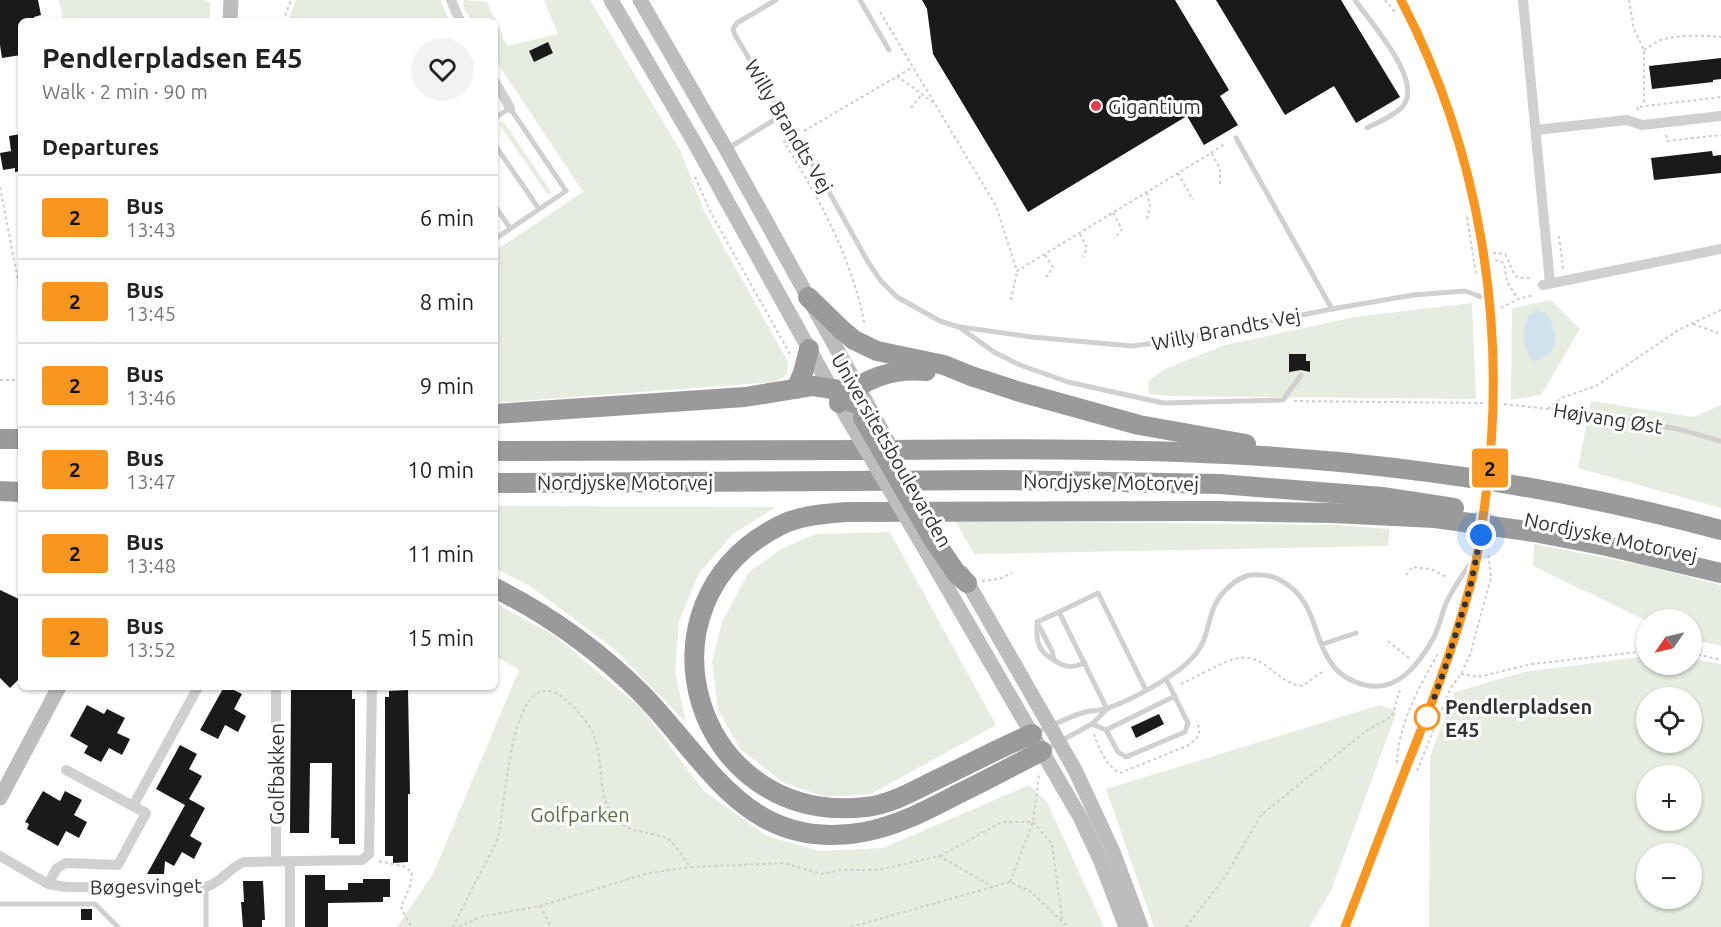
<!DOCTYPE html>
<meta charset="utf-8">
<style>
body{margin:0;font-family:Ubuntu,sans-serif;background:#f2f2f2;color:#222;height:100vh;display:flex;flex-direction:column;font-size:22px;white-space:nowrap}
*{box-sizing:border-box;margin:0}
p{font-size:20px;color:#767676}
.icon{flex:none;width:33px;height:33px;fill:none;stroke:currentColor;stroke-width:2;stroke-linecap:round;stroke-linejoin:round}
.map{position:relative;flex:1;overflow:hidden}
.drawer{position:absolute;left:18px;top:18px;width:480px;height:672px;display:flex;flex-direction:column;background:#fff;border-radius:9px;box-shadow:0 2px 4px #0004}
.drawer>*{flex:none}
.badge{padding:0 12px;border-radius:4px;font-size:21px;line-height:39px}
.needle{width:39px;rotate:236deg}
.controls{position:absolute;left:1636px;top:609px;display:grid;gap:12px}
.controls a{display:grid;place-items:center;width:66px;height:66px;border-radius:50%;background:#fff;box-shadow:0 2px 4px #0004;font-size:30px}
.you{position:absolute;width:30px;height:30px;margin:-15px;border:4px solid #fff;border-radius:50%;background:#1a73e8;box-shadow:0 0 0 9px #1a73e833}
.map>.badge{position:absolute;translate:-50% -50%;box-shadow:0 0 0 3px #fff}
h2{padding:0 24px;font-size:22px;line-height:54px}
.round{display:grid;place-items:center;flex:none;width:63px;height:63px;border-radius:32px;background:#f2f2f2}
.summary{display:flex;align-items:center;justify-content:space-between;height:102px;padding:0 24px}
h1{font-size:28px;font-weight:700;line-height:45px}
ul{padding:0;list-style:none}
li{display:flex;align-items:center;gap:18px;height:84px;padding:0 24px;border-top:2px solid #e0e0e0}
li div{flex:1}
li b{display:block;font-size:22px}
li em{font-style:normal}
li .badge{min-width:66px;font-weight:700;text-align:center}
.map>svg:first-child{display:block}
</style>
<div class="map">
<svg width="1721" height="927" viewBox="0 0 1721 927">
<rect width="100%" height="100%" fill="#fff"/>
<g fill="#e6ecdf" fill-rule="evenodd">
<polygon points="59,0 204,0 211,3 209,21 63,21"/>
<polygon points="296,0 440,0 450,21 288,21"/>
<polygon points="464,0 487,2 507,46 558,34 544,0 590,0 680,150 705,213 788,362 787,375 775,382 495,403 495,251 583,192 495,59 495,21 472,21 463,7"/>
<polygon points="503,121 552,193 548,195 499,124"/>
<polygon points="1551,300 1580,329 1541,395 1511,400 1512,308"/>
<polygon points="1472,303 1476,399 1170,396 1149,394 1148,381 1165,369 1225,345 1355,317"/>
<polygon points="1591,401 1693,417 1721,405 1721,508 1578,468"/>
<polygon points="495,506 776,507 733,534 699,573 679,621 675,672 686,722 613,648 530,586 495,568"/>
<polygon points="955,521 1338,525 1390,529 1388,546 974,554"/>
<polygon points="890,532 996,725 871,794 826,797 784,783 740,749 718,710 712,662 722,622 749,572 781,549 816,534"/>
<polygon points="1534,544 1647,566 1721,585 1721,646 1692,639 1692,620 1647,620 1647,621 1533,566"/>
<polygon points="495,603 555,636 642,709 704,791 767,836 819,851 883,848 1029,785 1047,802 1104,927 397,927 433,874 519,670 495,656"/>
<path d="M1647,656v8h45v-5l29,5v263h-292l1,-171 25,-64 69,-20zM1647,698h45v44h-45zM1647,776h45v44h-45zM1647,854h45v44h-45z"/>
<polygon points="1380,705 1397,711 1331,891 1309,927 1154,927 1106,789"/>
</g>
<path fill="#cfe2ed" d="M1538,311l9,3c12,20 13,41 -13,47 -12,-10 -12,-33 -5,-46z"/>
<g fill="#1a1a1a">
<polygon points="0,0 38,0 41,15 34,17 35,21 21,21 21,39 18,40 21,55 2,58 0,45"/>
<polygon points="922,0 1175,0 1229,90 1220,96 1238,125 1204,145 1187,116 1028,212 933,54 927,9"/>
<polygon points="1216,0 1341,0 1400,97 1356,123 1334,86 1285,115"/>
<polygon points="548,42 553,53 534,62 529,51"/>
<polygon points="1721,58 1721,79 1713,80 1713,82 1652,89 1649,66"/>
<polygon points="21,134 21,171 15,172 15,168 3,170 0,153 11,151 9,136"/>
<polygon points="1712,151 1713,156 1721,155 1721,173 1654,180 1651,158"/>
<polygon points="1289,354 1306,354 1306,361 1310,361 1310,372 1301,370 1289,372"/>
<polygon points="0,590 21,600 21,677 10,688 0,678"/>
<polygon points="224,687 228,687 242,694 234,709 246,716 238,732 225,725 218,739 200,730"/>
<polygon points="291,687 352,687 352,699 355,699 355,844 339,844 339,838 331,838 332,763 310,763 309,833 290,833"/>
<polygon points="408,690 410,794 408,794 408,862 393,863 393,856 385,856 385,697 389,697 389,691"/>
<polygon points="87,705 104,714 107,709 125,718 117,733 130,739 122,755 109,748 101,762 84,753 88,746 70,736"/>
<polygon points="1159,714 1164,724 1136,738 1131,727"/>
<polygon points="180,745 197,754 189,769 202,776 189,799 205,808 190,836 202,843 194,859 182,852 174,866 165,861 164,874 147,874 185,805 156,789"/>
<polygon points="43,791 60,801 65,791 82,800 74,815 87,822 79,838 66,831 58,846 27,829 29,824 25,822"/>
<polygon points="305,875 325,875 325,890 348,890 348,883 363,883 363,879 390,879 390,897 383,897 383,902 328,903 328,927 305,927"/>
<polygon points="243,881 263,881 265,920 262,920 262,927 243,927 241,902 244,902"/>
<rect x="81" y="909" width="11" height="11"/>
</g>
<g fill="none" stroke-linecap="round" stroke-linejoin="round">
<g stroke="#cdcdcd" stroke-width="2" stroke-dasharray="3 3" stroke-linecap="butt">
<polyline points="1385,0 1395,12"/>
<polyline points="1629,0 1634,29 1644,50 1644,105"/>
<polyline points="880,12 996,206 1017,271 1211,153 1220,168 1220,184"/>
<polyline points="283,21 291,0"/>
<path d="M1644,50c5,-3 11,-8 17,-10 14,-5 45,-5 60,-3"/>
<polyline points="897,76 934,103"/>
<polyline points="911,108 922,94"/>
<polyline points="1638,110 1637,107 1721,97"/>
<polyline points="804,131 913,67"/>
<polyline points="1666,135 1667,141 1721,135"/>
<path d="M786,141l-2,1c36,58 68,116 81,184"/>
<polyline points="1211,153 1226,143"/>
<polyline points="1178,173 1193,200"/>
<polyline points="695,177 711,213 790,354"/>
<polyline points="0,187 21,296"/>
<polyline points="1113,213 1122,229 1114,239"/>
<polyline points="1467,217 1476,274"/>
<polyline points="1147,219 1150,205 1147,193"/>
<polyline points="1080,234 1087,248 1083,257"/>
<polyline points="1559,236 1563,269"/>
<path d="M1493,253l12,1c5,8 6,18 13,24h14"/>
<polyline points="1045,255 1053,267 1045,279"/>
<polyline points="1495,260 1504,263 1507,282 1518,299"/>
<polyline points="1011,300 1017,271"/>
<polyline points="1501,308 1518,299 1534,295"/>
<polyline points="1693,324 1721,334"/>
<polyline points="0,380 21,380"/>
<polyline points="1294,401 1483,403"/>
<polyline points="1504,404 1567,411"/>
<polyline points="1548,409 1561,398 1596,386 1680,329 1721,310"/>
<polyline points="1406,575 1412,567 1431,569 1448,578"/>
<polyline points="982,581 999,579 1012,573"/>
<polyline points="1388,641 1409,658"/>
<polyline points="1692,653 1721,660"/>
<polyline points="1461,674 1478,677 1532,664 1647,651"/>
<path d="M1181,684c15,-7 43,-23 57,-26 10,-2 19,2 27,7 13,9 21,19 37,21l23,-16"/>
<path d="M1094,734c4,14 13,33 26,39l69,-28c7,-6 13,-10 9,-20"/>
<path d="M1397,763c1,-39 23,-78 42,-111"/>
<polyline points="1417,771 1450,689 1461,674 1470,655 1491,578 1488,552"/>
<polyline points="940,856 1002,822 1033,822 1052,844 1062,919"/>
<polyline points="379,861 406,867 412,873 410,886 401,907 411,927"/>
<polyline points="1010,882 1033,822 1039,775"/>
<polyline points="540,906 551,927"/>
<path d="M453,927c10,-20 20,-41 31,-61 4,-9 11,-19 14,-29 10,-39 12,-218 89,-114 21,28 6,68 27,94 14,18 36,13 54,22 8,5 16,21 23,28"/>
<polyline points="459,927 480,917 540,906 649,873 691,867 784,863 821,874 841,870 878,870 939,856 993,887"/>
<polyline points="851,927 1010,882 1030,891 1068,927"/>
<polyline points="1186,927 1225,877 1261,815 1366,731 1392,716 1400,690"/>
</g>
<g stroke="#d0d0d0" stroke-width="5">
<polyline points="776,0 737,23 733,29 735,35 829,192 868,262 881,281 897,297 940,321 959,327 994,352 1020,365 1068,382 1163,403 1283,400 1301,375"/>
<polyline points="860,0 889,50"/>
<path d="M1355,0c14,21 69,80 48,106 -9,10 -24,16 -36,22"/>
<path d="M1401,0c55,105 88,227 93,346 1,35 -1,70 -2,105"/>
<polyline points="495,118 510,108 566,191 495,239"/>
<polyline points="1236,138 1332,309"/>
<polyline points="495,145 539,209"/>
<polyline points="727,149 782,115"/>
<polyline points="495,206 510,228"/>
<polyline points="960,327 1032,337 1132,346 1170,341 1332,309 1413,295 1465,291 1490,300"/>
<polyline points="1575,411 1678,429 1721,441"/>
<path d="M1059,612l-22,10 15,29 2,9c11,8 18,8 31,3"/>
<path d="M1037,624c-1,17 1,28 17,36"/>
<polyline points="1323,644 1356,633"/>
<polyline points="1107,709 1059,612 1098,593 1146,690"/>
<polyline points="1092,724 1106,730 1118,752 1126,757 1185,732 1188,723 1166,679"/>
<polyline points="1106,730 1175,696"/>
<path d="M1035,733c16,-7 33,-16 50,-21 7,-2 16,-1 23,-4 22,-7 70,-33 85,-51 21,-22 10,-49 37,-71 5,-5 12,-9 20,-11 10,-1 21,0 30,5 38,20 31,58 54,87 7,8 17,14 27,17 35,11 58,-19 73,-47 6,-12 8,-26 14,-38 8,-16 20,-31 29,-46"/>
<polyline points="1046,749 1092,724 1107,709"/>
<polyline points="206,887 206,927"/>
<polyline points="0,904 95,904 118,927"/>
<polyline points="1345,927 1445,668 1470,588 1481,535"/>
</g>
<g stroke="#d0d0d0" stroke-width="10">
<polyline points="451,0 460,21"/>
<polyline points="1523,0 1550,283"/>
<polyline points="495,82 510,108"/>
<polyline points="1536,130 1627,120 1642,125 1721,116"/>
<polyline points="1543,285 1721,249"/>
<polyline points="133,806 198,687"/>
<path d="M0,856l48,28 18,3h140c18,-6 21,-18 38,-25l118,-2 7,-6 3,-167"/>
<polyline points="276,861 276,687"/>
<polyline points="48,884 57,868 66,863 118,865 146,813 66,770"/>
<polyline points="290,927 290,861"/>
</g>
<g stroke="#bdbdbd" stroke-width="15">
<polyline points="611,0 693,140 848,419"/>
<polyline points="640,0 726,149 875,418"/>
<polyline points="230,21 231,0"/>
<polyline points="919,539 1080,817 1100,859 1126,927"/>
<polyline points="962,573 1075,770 1114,854 1141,927"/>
<polyline points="0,798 59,687"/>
</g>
<g stroke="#9a9a9a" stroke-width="20">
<polyline points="808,297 842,330 854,340 877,351 944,365 971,376 1020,392 1139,425 1246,444"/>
<polyline points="796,389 803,373 809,349"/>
<path d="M839,403c22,-25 55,-35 87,-32"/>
<polyline points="495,414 745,397 813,386 839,390 852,401 863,418"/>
<polyline points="0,439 21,439"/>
<path d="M495,451c128,-1 256,-1 384,-1 116,-1 231,-2 347,4 166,8 334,33 495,76"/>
<polyline points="495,483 998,480 1220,484 1382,497 1454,508"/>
<polyline points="0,491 21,492"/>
<polyline points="933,539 957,574 967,583"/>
<path d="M495,588c54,27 104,63 147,106 68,70 106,159 222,138 33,-6 63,-22 92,-37 29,-14 57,-29 86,-44"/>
<path d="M1032,734c-32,14 -63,30 -94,45 -23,11 -46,25 -72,28 -172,20 -240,-205 -85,-282 20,-10 43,-11 66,-13l369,-1 116,2 103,5 99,14 73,14 114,27"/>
</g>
<g stroke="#bdbdbd" stroke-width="15">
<polyline points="875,418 888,442"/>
<polyline points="848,419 919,539"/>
</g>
<polyline stroke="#9a9a9a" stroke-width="20" points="863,418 933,539"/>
</g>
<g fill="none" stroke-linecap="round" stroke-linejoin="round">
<g stroke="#fff" stroke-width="14">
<path id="line" d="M1345,927c20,-51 39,-103 59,-154 24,-60 48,-120 65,-183 9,-31 13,-63 17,-96 22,-168 -6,-343 -85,-494"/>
</g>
<use href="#line" stroke="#f8961f" stroke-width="9"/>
<polyline stroke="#333" stroke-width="6" stroke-dasharray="0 10.8" points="1427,717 1445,668 1470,588 1481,535"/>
</g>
<circle fill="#e33b4c" stroke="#fff" stroke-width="2" cx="1096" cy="106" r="6"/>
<circle fill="#fff" stroke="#f8961f" stroke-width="3" cx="1427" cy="717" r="12"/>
<g text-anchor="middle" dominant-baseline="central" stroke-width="6" stroke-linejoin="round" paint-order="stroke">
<g font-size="20" fill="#333" stroke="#fff" text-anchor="start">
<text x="1108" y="106">Gigantium</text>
</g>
<g font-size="20" fill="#333" stroke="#fff">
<text transform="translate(789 126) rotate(59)">Willy Brandts Vej</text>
<text transform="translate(1226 329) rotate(-11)">Willy Brandts Vej</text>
<text transform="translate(1608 418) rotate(9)">Højvang Øst</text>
<text transform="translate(892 450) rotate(60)">Universitetsboulevarden</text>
<text x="625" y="482">Nordjyske Motorvej</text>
<text transform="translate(1111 482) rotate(1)">Nordjyske Motorvej</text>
<text transform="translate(1611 537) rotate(12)">Nordjyske Motorvej</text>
<text transform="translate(276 774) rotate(-90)">Golfbakken</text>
<text transform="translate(146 886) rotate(-1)">Bøgesvinget</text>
</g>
<g font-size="20" font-weight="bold" fill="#333" stroke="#fff" text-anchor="start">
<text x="1445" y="706">Pendlerpladsen<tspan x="1445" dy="23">E45</tspan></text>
</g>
<g font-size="20" fill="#576f3f" stroke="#fff">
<text x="580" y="814">Golfparken</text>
</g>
</g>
</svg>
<div class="controls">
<a><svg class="needle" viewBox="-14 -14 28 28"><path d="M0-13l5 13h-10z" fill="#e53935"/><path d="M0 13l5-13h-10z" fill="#767676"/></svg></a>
<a><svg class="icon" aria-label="locate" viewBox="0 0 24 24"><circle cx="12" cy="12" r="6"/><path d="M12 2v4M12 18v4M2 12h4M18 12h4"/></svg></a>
<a>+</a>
<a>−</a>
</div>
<div class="you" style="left:1481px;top:535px"></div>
<b class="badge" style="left:1490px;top:468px;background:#f8961f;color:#111">2</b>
<section class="drawer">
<div class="summary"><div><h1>Pendlerpladsen E45</h1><p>Walk · 2 min · 90 m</p></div><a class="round"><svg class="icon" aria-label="heart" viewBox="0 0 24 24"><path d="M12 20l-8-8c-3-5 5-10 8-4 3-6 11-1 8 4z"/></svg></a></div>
<h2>Departures</h2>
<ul>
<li><span class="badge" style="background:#f8961f;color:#111">2</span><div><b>Bus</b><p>13:43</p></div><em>6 min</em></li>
<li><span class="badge" style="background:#f8961f;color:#111">2</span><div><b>Bus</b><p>13:45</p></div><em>8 min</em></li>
<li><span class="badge" style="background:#f8961f;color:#111">2</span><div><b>Bus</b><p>13:46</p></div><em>9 min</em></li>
<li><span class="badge" style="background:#f8961f;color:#111">2</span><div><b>Bus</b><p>13:47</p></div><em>10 min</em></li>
<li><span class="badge" style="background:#f8961f;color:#111">2</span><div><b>Bus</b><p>13:48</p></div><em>11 min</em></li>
<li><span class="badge" style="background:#f8961f;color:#111">2</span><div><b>Bus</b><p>13:52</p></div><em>15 min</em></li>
</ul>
</section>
</div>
